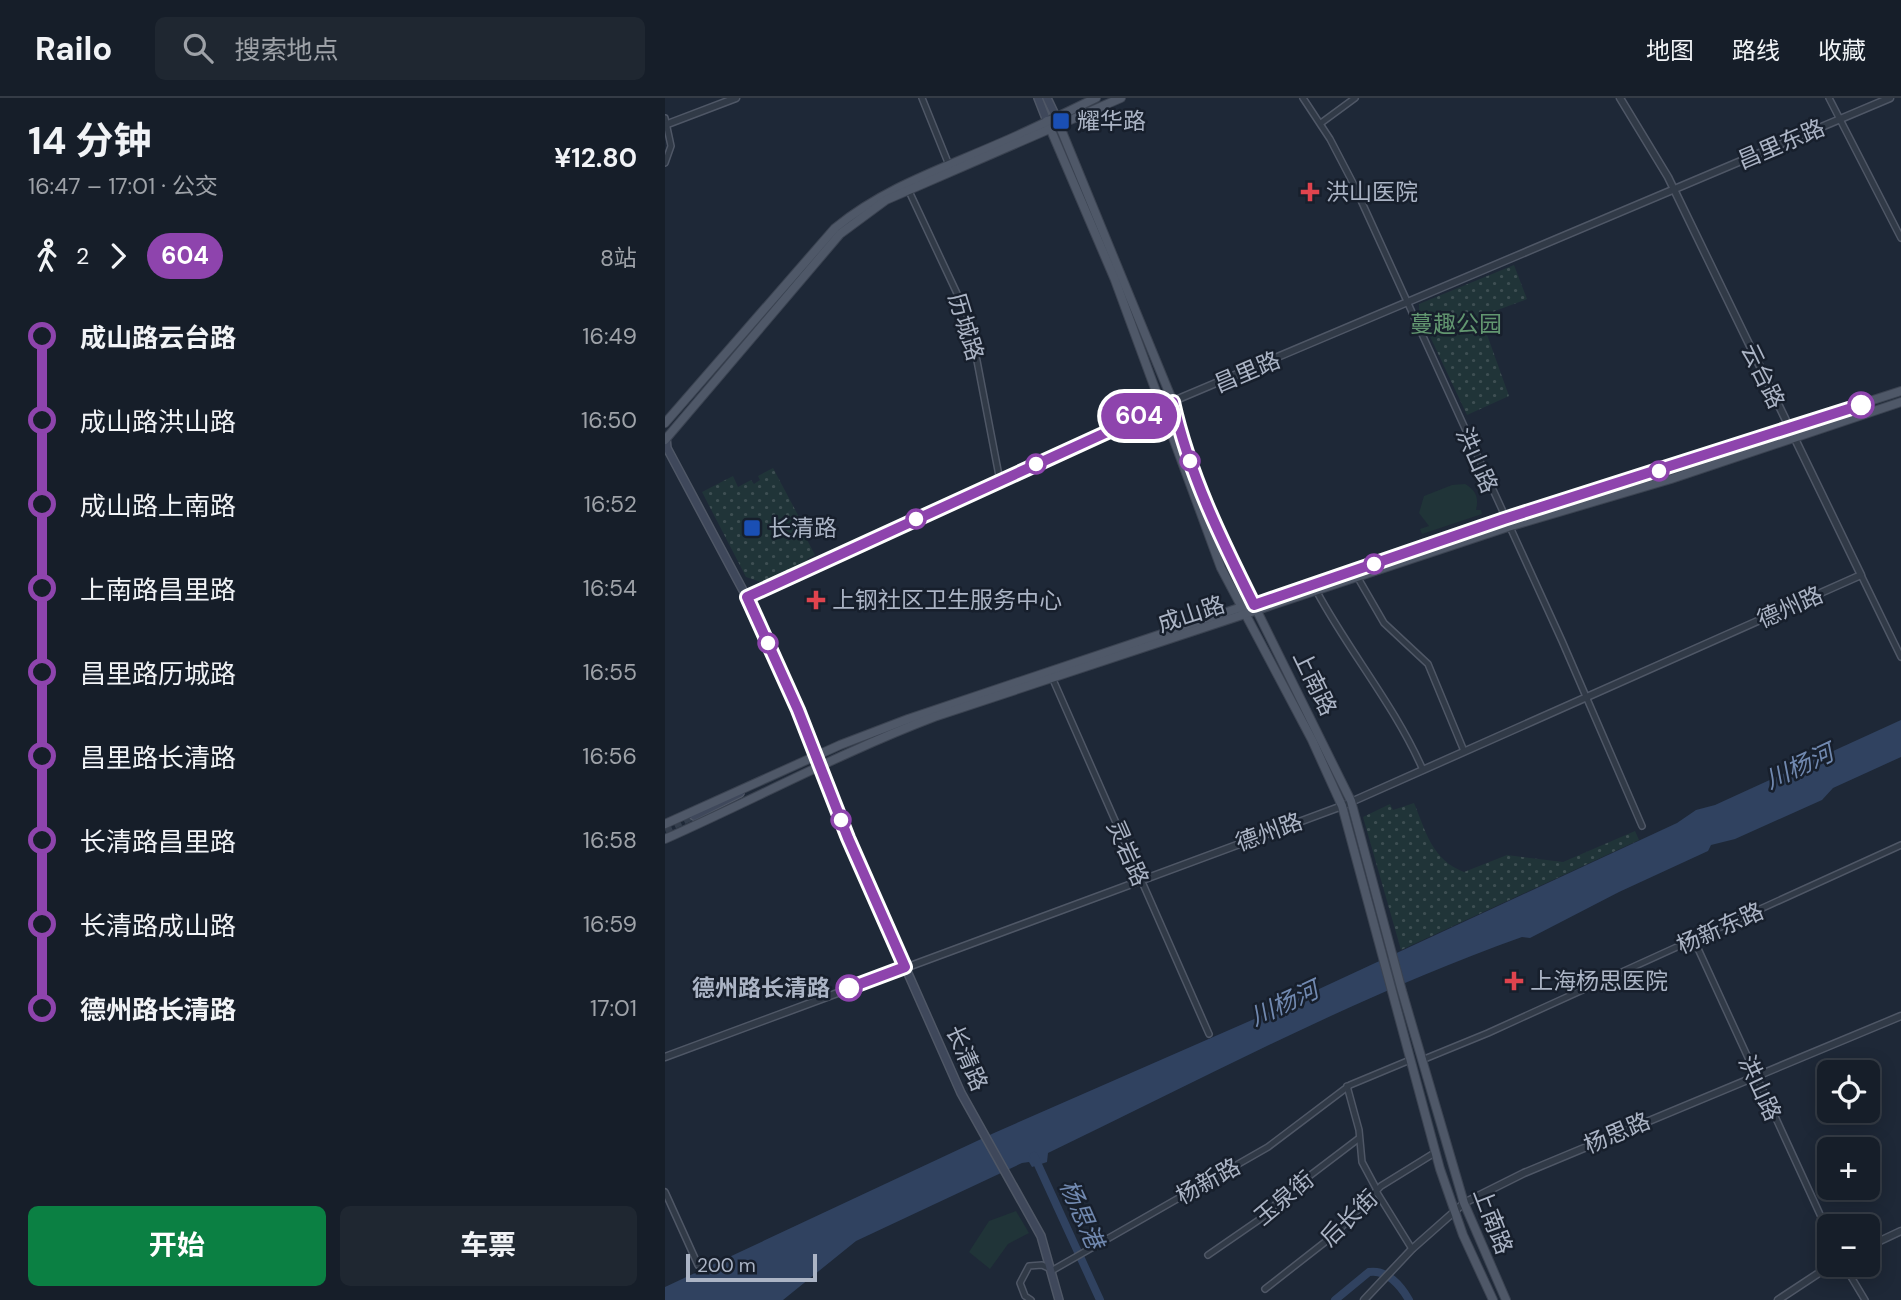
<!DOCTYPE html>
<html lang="zh">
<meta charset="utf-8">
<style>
body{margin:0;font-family:"DM Sans","Noto Sans SC",sans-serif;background:#1f2731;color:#f1f3f6;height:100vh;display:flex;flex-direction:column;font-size:26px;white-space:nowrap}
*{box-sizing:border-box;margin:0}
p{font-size:23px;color:#9ea2a8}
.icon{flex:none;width:38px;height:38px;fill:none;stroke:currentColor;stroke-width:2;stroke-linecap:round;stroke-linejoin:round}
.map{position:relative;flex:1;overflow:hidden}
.sheet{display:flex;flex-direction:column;background:#161e29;width:665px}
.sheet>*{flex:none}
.badge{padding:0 14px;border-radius:23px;font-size:24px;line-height:46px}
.controls{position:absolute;left:1152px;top:962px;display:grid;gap:14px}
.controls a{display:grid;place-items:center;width:63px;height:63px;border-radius:10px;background:#161e29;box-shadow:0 4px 18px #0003,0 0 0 2px #353c46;font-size:35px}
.scale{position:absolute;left:21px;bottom:18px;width:131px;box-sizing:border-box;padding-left:7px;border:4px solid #abb4c5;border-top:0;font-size:19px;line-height:24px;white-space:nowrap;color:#abb4c5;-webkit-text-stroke:5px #171f2c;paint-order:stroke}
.map>.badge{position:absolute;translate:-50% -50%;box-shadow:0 0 0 4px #fff}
.legs{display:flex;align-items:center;gap:10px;height:77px;padding:0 28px;font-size:23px}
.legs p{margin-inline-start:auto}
.head{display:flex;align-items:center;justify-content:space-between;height:119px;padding:0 28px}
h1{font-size:38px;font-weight:700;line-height:52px}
.primary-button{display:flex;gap:14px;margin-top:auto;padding:14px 28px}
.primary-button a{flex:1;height:80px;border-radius:10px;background:#0b8043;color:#fff;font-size:28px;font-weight:700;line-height:80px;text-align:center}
.primary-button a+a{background:#1f2731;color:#f1f3f6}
ul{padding:0 28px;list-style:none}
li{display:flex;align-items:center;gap:24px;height:84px;font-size:26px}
li i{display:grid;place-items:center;width:10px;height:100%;margin:0 9px;background:currentColor}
li i::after{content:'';width:18px;height:18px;margin:-9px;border:5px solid;border-radius:50%;background:#161e29}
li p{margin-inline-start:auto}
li:first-child i{background:linear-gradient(#0000 50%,currentColor 0)}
li:last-child i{background:linear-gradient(currentColor 50%,#0000 0)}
header{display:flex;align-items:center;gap:42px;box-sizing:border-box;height:98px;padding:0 35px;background:#161e29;border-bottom:2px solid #353c46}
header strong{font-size:33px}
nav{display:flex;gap:38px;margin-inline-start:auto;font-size:24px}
.search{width:490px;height:63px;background:#1f2731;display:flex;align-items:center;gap:18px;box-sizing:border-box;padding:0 24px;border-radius:10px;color:#9ea2a8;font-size:26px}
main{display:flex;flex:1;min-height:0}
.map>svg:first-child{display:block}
</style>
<header>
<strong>Railo</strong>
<div class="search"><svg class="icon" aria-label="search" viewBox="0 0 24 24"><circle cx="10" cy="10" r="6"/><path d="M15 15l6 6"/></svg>搜索地点</div>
<nav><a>地图</a><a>路线</a><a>收藏</a></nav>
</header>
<main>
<section class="sheet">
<div class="head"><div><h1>14 分钟</h1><p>16:47 – 17:01 · 公交</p></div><b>¥12.80</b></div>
<div class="legs"><svg class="icon" aria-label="walk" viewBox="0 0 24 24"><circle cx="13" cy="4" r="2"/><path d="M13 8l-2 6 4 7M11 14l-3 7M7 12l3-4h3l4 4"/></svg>2<svg class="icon" aria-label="forward" viewBox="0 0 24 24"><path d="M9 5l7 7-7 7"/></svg><b class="badge" style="background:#8e44ad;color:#fff">604</b><p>8站</p></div>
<ul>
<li><i style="color:#8e44ad"></i><b>成山路云台路</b><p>16:49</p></li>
<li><i style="color:#8e44ad"></i><span>成山路洪山路</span><p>16:50</p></li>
<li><i style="color:#8e44ad"></i><span>成山路上南路</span><p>16:52</p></li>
<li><i style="color:#8e44ad"></i><span>上南路昌里路</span><p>16:54</p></li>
<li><i style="color:#8e44ad"></i><span>昌里路历城路</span><p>16:55</p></li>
<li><i style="color:#8e44ad"></i><span>昌里路长清路</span><p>16:56</p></li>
<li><i style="color:#8e44ad"></i><span>长清路昌里路</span><p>16:58</p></li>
<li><i style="color:#8e44ad"></i><span>长清路成山路</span><p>16:59</p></li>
<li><i style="color:#8e44ad"></i><b>德州路长清路</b><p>17:01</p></li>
</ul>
<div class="primary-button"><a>开始</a><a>车票</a></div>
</section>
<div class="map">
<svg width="1236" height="1202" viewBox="0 0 1236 1202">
<defs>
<pattern id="park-dots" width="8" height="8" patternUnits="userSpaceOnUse" patternTransform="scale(1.75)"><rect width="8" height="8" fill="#203438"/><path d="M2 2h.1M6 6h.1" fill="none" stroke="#3e4f53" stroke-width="1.8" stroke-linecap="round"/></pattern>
</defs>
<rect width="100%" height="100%" fill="#1e2837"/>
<g fill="url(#park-dots)">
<polygon points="849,167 862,201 830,213 820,231 844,298 802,317 754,215 754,206"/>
<polygon points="108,370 143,436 140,438 150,457 142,461 144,465 99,485 81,479 37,394 68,378 73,389 86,382 89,386 95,382 93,378"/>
<path d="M749,705c12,29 18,57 50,69l43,-17 56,7 72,-31 4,9 -238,110 -38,-133 27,-13 3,6z"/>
</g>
<g fill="#203438">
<path d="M800,386c11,6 14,14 11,26h5l1,4 -60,20 -2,-5 9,-3 -10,-13 5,-17 28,-11z"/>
<polygon points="351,1113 364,1135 343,1146 325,1171 304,1154 324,1123"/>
</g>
<path fill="#304260" d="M1236,622v37l-68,31 -11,12 -87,39 -24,6 -3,6 -89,41 -89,46 -8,-1c-163,58 -318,141 -474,216l-1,9 -15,5 -3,-5 -7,1 -166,78 -73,59h-118v-13l329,-154 258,-113 425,-197 19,-13 19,-5z"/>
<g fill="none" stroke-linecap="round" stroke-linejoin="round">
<g stroke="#304260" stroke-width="8">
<polyline points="369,1058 435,1202"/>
<path d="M670,1202l34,-28c18,-3 32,14 40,28"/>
</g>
<polyline stroke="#333d4c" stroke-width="7" stroke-dasharray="7 3.5" stroke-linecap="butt" points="0,732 29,718"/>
<g stroke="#4f5766" stroke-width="8">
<g id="minor">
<polyline points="257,0 284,67"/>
<polyline points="638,0 665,41 689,87 897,543 977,728"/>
<polyline points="1164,0 1236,140"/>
<polyline points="0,20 6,48 0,65"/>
<polyline points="656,25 690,0"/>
<polyline points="243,91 304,221 335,383"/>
<polyline points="1196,477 1236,559"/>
<polyline points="693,480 719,525 763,566 799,653"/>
<path d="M652,494c33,61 78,114 106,178"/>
<polyline points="386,577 544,936"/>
<polyline points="1029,842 1164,1136"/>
<polyline points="757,962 823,935 1236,747"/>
<polyline points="682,988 694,1032 697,1064 712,1092"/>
<polyline points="711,1093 747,1151"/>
<polyline points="0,1094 33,1167"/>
<polyline points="543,1157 601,1117 618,1098 693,1041"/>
<polyline points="1179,1167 1200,1202"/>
<polyline points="600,1191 669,1137 716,1088 771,1054"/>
<polyline points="366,1202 360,1198 355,1185 364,1168 377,1167 388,1172 603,1049 685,987 745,962"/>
</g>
</g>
<g stroke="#4f5766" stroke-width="9">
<g id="tertiary">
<polyline points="0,27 71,0"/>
<polyline points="82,499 480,315 1225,0"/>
<polyline points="0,959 677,708 1196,477 1003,79 955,0"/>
<polyline points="1202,1149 1236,1133"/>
<polyline points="699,1202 747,1151 799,1105 859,1075 1236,918"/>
<polyline points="1113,1202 1166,1167"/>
</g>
</g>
<g stroke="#4f5766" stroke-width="10">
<g id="secondary">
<polyline points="373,0 382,23"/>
<polyline points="382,0 391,19"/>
<polyline points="1,339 2,350 88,511 148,646 183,740 296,995 376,1138 394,1202"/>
<polyline points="29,718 75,695"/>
</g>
</g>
<g stroke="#3b4351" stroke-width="10">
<g id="primary">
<polyline points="391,19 508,304 516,340 545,418 686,703 737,893 799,1105 841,1202"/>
<polyline points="382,23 450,182 556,470 647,642 677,708 775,1071 798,1137 828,1202"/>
<path d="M0,325l170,-195c49,-40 106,-59 163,-84 33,-14 65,-30 98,-46"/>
<polyline points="0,342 175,136 221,102 456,0"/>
<polyline points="0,726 175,647 243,621 839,421 1236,293"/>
<path d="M0,741c90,-40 177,-87 269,-122l574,-190 163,-48 230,-77"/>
</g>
</g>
<use href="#minor" stroke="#313a47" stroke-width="5"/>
<use href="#tertiary" stroke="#313a47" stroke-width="6"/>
<use href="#secondary" stroke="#3f485b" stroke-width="7"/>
<use href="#primary" stroke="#4f5868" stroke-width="8"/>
</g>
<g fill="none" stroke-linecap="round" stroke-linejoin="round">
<g stroke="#fff" stroke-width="16">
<path id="line-1" d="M184,890l56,-21 -57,-129 -50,-128 -51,-113 426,-195c16,72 48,137 81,203l250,-86 357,-114"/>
</g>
<use href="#line-1" stroke="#8e44ad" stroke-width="10"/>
</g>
<g fill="#1a4fb4" stroke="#171f2c" stroke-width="2.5">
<rect x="387" y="14" width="18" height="18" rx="3.5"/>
<rect x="78" y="421" width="18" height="18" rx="3.5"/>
</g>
<g fill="#e0444e" stroke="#171f2c" stroke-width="2.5">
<path d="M641.5 83.5h7v7h7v7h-7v7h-7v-7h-7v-7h7z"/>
<path d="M147.5 491.5h7v7h7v7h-7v7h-7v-7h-7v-7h7z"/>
<path d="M845.5 872.5h7v7h7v7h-7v7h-7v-7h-7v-7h7z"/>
</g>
<g fill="#fff" stroke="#8e44ad" stroke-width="3.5">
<circle cx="1196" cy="307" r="12"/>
<circle cx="525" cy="363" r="9"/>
<circle cx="371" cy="366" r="9"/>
<circle cx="994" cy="373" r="9"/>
<circle cx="251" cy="421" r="9"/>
<circle cx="709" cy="466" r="9"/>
<circle cx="103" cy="545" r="9"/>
<circle cx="176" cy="722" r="9"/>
<circle cx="184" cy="890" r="12"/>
</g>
<g text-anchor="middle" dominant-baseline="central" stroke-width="5" stroke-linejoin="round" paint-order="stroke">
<g font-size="23" fill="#abb4c5" stroke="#171f2c" text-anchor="start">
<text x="412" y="23">耀华路</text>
<text x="661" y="94">洪山医院</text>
<text x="103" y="430">长清路</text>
<text x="167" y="502">上钢社区卫生服务中心</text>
<text x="865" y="883">上海杨思医院</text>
</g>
<g font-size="23" fill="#abb4c5" stroke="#171f2c">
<text transform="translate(1116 46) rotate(-23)">昌里东路</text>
<text transform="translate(301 229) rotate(73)">历城路</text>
<text transform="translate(582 274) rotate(-23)">昌里路</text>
<text transform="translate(1098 278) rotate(64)">云台路</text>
<text transform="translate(812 362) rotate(66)">洪山路</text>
<text transform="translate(1125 509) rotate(-24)">德州路</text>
<text transform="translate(526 516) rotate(-18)">成山路</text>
<text transform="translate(650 585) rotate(64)">上南路</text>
<text transform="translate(604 734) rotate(-20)">德州路</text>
<text transform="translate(463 755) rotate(66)">灵岩路</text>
<text transform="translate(1055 830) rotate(-24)">杨新东路</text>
<text transform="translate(302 960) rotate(66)">长清路</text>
<text transform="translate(1095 990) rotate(65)">洪山路</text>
<text transform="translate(952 1035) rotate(-23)">杨思路</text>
<text transform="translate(543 1083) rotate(-29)">杨新路</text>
<text transform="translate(619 1100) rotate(-40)">玉泉街</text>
<text transform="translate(684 1120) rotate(-44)">后长街</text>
<text transform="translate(828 1123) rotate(69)">上南路</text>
</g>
<g font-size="23" fill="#629670" stroke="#171f2c">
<text x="791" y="226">蔓趣公园</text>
</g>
<g font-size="23" font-weight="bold" fill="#abb4c5" stroke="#171f2c" text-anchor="end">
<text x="165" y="890">德州路长清路</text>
</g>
<g font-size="24" font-style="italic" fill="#7189b0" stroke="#171f2c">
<text transform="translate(1134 668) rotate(-25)">川杨河</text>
<text transform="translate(619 905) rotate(-25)">川杨河</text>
<text transform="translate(417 1116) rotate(66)">杨思港</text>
</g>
</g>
</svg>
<div class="controls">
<a><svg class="icon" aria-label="locate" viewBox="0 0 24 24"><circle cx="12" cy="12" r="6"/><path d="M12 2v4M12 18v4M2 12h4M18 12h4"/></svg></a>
<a>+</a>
<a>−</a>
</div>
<div class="scale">200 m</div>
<b class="badge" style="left:474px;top:318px;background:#8e44ad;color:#fff">604</b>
</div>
</main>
